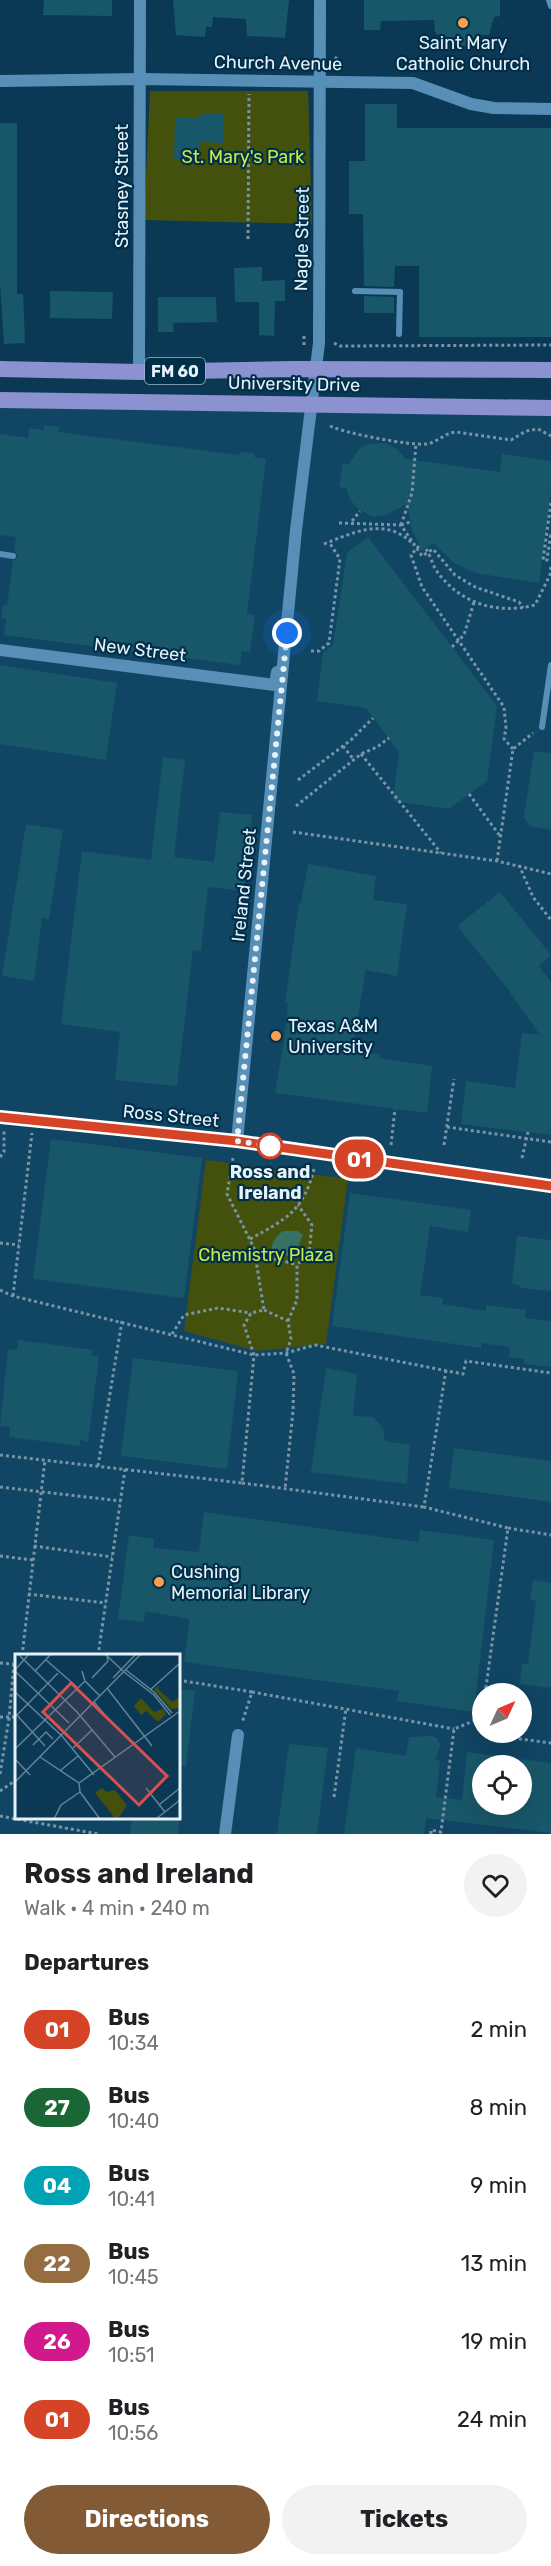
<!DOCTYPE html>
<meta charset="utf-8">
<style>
body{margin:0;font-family:Rubik,sans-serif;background:#f2f2f2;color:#202124;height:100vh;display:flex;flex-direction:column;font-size:22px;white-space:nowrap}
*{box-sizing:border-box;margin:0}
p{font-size:20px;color:#757577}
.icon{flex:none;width:33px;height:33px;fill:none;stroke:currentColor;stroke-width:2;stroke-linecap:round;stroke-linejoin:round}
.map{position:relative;height:1834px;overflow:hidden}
.drawer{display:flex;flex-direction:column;background:#fff;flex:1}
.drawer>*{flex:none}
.badge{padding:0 12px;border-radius:20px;font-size:21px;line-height:39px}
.needle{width:39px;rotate:46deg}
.controls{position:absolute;left:472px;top:1683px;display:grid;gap:12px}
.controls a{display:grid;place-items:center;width:60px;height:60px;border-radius:50%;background:#fff;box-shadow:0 6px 24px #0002;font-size:30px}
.you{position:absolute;width:30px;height:30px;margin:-15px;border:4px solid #fff;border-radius:50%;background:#1a73e8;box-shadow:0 0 0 9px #1a73e833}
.map>.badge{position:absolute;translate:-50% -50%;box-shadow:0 0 0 3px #fff}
h2{padding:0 24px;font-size:22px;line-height:54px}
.round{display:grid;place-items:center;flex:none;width:63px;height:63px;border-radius:32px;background:#f2f2f2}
.overview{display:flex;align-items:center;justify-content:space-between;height:102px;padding:0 24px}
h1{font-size:28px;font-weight:700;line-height:45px}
.action{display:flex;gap:12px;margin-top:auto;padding:12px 24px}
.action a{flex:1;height:69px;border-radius:36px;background:#825a36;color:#fff;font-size:24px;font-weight:700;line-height:69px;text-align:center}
.action a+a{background:#f2f2f2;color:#202124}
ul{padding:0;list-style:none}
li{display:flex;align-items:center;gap:18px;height:78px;padding:0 24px}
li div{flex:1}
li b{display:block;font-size:22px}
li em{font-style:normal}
li .badge{min-width:66px;font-weight:700;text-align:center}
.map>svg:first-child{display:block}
</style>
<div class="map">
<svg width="551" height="1834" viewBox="0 0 551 1834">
<rect width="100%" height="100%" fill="#0b3955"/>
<path fill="#104564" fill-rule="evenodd" d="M0,403l551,13v1418h-551zM16,1656h162v162h-162zM483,1694h39v38h-39zM483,1766h39v38h-39z"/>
<g fill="#44510c">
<polygon points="150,91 308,91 312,224 144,220"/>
<polygon points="206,1160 348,1179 326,1344 257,1351 184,1331"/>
</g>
<path fill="#377065" d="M284,1231h14l5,4 -9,20 -7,1 -5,-5 -7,1 -3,-3c-1,-6 6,-16 12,-18z"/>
<g fill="#185769">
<polygon points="44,0 112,0 112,16 43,15"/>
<polygon points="173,0 289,0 285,38 247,36 246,19 213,17 212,27 206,27 205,37 176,35"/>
<polygon points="364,0 500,0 500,16 494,17 489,35 478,35 478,46 446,47 445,36 438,35 435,32 434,20 381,21 380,30 364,30"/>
<polygon points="365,104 397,104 397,128 551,128 551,337 419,337 419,266 395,266 394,287 364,286 363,214 349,214 349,161 365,161"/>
<polygon points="201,113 224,114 223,143 200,142 200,161 174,159 175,117 200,118"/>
<polygon points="0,123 17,123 17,294 23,294 25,343 4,344 0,283"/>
<polygon points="262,267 262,281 285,280 285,301 275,301 274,336 259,335 259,302 235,302 234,268"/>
<polygon points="50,291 113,292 112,319 50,318"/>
<polygon points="364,296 394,297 394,313 364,313"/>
<polygon points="158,297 216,297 217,322 173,323 174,332 158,332"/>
<polygon points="44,425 59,427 58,432 239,455 240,452 254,453 254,457 266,459 247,614 255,615 250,652 242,651 240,665 4,635 6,619 1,618 3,605 7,606 13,561 18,556 14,551 16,537 0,535 0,434 28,438 29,428 44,430"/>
<polygon points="386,443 397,449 406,459 500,472 502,454 551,461 551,493 539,583 475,573 454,563 434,543 422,551 412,530 407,504 386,515 373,517 357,508 350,499 346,488 339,487 343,463 348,465 359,449 368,444"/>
<polygon points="368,537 497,706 487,781 449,809 393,801 399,752 366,708 317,701 323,653 333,645 347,553"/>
<polygon points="0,665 117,683 106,760 0,744"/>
<polygon points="534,751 551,753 551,830 530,826 524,817"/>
<polygon points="163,757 185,760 174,857 214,862 220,812 252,815 244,891 208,887 201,951 193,950 177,1086 115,1080 120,1032 61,1024 82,851 151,860"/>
<polygon points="26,824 63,830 49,919 42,918 34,981 2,976"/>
<polygon points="308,864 376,876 373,900 407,904 397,976 366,970 352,1051 379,1054 379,1058 432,1066 427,1113 275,1093 284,1041 288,1003 285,1003 299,903 301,903"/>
<polygon points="500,892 551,955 539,966 551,982 551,1135 461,1124 466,1081 515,1088 522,1033 540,1035 507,988 457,926"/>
<polygon points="51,1139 202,1158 184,1298 33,1279"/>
<polygon points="350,1193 471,1210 468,1232 430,1226 420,1295 443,1298 442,1304 486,1311 486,1305 526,1310 525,1318 551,1321 551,1367 524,1364 524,1359 509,1357 510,1347 481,1343 481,1348 332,1326"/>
<polygon points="517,1236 551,1240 551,1291 520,1288 521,1286 512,1284"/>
<polygon points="18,1340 93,1350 92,1356 99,1357 88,1442 80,1440 80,1446 9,1437 10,1427 0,1426 8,1349 17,1350"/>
<polygon points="133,1358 238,1371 227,1469 121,1456"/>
<polygon points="326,1368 357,1374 353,1416 373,1417 383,1428 385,1441 410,1445 407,1484 311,1472"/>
<polygon points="454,1448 551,1461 551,1502 449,1488"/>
<polygon points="204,1512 418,1542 420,1530 494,1540 474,1712 397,1701 399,1691 184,1662 190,1619 145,1611 144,1622 118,1619 129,1535 154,1539 153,1548 199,1552"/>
<polygon points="533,1580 551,1583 551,1688 520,1684 522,1664 528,1664 536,1601 530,1600"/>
<polygon points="178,1689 195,1691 186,1766 178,1766"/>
<polygon points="432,1736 437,1738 440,1745 436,1760 440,1761 436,1797 462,1800 467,1752 510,1758 509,1766 483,1766 483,1804 522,1804 522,1759 551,1763 551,1833 426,1818 424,1834 344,1834 356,1748 406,1756 409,1737"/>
<polygon points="289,1744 328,1748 317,1834 277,1834"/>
<polygon points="132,1818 180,1818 178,1834 130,1834"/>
</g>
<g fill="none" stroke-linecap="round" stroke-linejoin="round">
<g stroke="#7895a7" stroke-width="3" stroke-dasharray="3 3" stroke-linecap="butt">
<polyline points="335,59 337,57"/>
<polyline points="248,239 249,94"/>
<polyline points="334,343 340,346 551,345"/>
<polyline points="304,345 304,335"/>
<path d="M330,426c14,7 81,20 96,18 11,-1 18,-11 30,-12l55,8 15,-9 12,-2 13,7"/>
<polyline points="551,503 543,560 547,560 551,532"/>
<polyline points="352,521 360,511"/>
<polyline points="339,523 401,525 422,556 433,549 455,575 475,587 519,602 523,608"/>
<polyline points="401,525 412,493 416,443"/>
<polyline points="401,525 410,522"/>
<path d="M324,544c31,-12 62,-28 90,1"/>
<polyline points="419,546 411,555 422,587 504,707 506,728 504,739 513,749"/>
<path d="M426,549c4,6 6,14 10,21 23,33 60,45 99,35l15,-30 1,-9"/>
<polyline points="452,647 464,635 474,602"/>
<polyline points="311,651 319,651 329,643 340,559 329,542"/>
<polyline points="343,746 354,760"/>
<polyline points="361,754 441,853"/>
<polyline points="298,780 351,740 373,718"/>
<polyline points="469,794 500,836"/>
<polyline points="296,806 361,754 377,747 389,738"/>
<polyline points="293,832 497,861 551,874"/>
<polyline points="497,861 513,749 533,733"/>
<polyline points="519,865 533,897 551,920"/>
<polyline points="447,1127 551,1142"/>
<polyline points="391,1145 395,1109"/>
<polyline points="444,1145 454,1079"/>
<polyline points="0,1157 4,1152 4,1131"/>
<polyline points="522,1158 528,1132"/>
<path d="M250,1239c36,-20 53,-27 64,-70"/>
<polyline points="0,1243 19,1245"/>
<polyline points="256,1261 277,1259 297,1265"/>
<polyline points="0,1290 13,1296 254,1355 286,1353 315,1345 463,1374 466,1361 551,1373"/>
<polyline points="13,1296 32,1133"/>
<polyline points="264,1310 288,1321 291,1339 286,1353 294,1374 293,1411 285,1489"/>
<polyline points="288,1321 297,1300 297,1265 309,1253 312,1225 298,1205"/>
<polyline points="172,1334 184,1315 218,1308 251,1313"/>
<polyline points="446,1370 424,1507 508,1528 485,1694"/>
<polyline points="0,1455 242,1483 254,1355 244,1325 251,1313 264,1310 254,1248 227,1194 233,1158"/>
<polyline points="98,1466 122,1321"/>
<polyline points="242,1483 424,1507"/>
<polyline points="0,1487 121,1501"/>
<polyline points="508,1528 551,1535"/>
<polyline points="34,1546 112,1557"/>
<polyline points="0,1556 33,1560"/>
<polyline points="28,1594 106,1603"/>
<polyline points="22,1656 45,1460"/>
<polyline points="98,1656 125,1469"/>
<polyline points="0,1663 13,1664"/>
<polyline points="178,1680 252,1692 242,1723"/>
<polyline points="252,1692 454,1729"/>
<polyline points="0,1717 16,1717"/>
<polyline points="514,1732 513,1738 551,1743"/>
<polyline points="0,1774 9,1718 14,1664 16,1660"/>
<polyline points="0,1791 16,1780"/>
<polyline points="334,1797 346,1708"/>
<polyline points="0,1816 98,1834"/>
<polyline points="431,1834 431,1830 441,1832 454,1729 481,1718 483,1704"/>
</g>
<g stroke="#578fb7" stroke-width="6">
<polyline points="549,0 551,6"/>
<polyline points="355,291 400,292 399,334"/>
<polyline points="0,554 13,556"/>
<polyline points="542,727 551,665"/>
</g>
<g stroke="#578fb7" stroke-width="12">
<polyline points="0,81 141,79 413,83 471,104 494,108 551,109"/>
<polyline points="139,372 140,0"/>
<polyline points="0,650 275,685 277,672"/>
<polyline points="0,1117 237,1141 551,1186"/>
<polyline points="237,1141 296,530 319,343 320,0"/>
<polyline points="225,1834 238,1735"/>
</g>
<g stroke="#8c91d0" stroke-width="16">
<polyline points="0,369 139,372 292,369 551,370"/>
<polyline points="0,400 551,408"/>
</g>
</g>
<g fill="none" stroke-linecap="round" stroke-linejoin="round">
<g stroke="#fff" stroke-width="14">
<polyline id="line" points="0,1117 237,1141 551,1186"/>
</g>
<use href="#line" stroke="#d64427" stroke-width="9"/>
<polyline stroke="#e6f1fa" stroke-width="6" stroke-dasharray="0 10.8" points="270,1146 237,1141 287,633"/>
</g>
<g fill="#f99f4d" stroke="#002f49" stroke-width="2">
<circle cx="463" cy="23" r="6"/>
<circle cx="276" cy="1036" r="6"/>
<circle cx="159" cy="1582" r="6"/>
</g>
<circle fill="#fff" stroke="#d64427" stroke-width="3" cx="270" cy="1146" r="12"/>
<g text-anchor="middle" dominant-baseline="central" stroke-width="4.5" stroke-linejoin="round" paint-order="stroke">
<rect fill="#002f49" stroke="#a1b7c5" stroke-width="1.5" x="145" y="358" width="60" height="26" rx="4.5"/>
<g font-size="16" font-weight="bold" fill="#e6f1fa">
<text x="175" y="371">FM 60</text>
</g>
<g font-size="18" fill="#e6f1fa" stroke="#002f49" text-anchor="start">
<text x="463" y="43" text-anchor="middle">Saint Mary<tspan x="463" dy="21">Catholic Church</tspan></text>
<text x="288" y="1026">Texas A&amp;M<tspan x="288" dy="21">University</tspan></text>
<text x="171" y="1572">Cushing<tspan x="171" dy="21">Memorial Library</tspan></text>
</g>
<g font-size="18" fill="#e6f1fa" stroke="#002f49">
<text transform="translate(278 63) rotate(1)">Church Avenue</text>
<text transform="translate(122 186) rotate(-90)">Stasney Street</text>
<text transform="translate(302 239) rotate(-89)">Nagle Street</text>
<text transform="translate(294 384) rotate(1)">University Drive</text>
<text transform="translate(140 650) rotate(7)">New Street</text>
<text transform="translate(244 885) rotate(-84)">Ireland Street</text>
<text transform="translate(171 1116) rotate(6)">Ross Street</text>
</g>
<g font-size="18" fill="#c8ea46" stroke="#002f49">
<text x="243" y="157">St. Mary's Park</text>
<text x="266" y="1255">Chemistry Plaza</text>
</g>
<g font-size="18" font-weight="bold" fill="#e6f1fa" stroke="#002f49">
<text x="270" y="1172">Ross and<tspan x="270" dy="21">Ireland</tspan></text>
</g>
</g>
<g transform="translate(15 1654)">
<rect width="165" height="165" fill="#0b3955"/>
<path d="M145,32l-2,3 14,13 8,-5v11l-9,1 -17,-20zM126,44l13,14 9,-3 3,5 -8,8 -12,-11 -5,4 -7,-9zM87,134l4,4 9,-2 12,15 -8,12 -4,1 -20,-25z" fill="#44510c"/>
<path fill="none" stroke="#638397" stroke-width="1.5" d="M3,0l59,58 38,45M90,0l18,17M31,6l31,27M0,16l14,-16M111,16l28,22 18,21M0,17l54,52M20,17l16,-17M67,17l3,10 15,15M109,18l30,23 16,20M77,24l16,-17 -1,-5M98,24l23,-24M92,34l45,58M135,36l30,-27M0,38l47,44 32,39M79,48l15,18M0,59l30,33M2,61l41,-42M18,91l13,-13 7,7M58,94l19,-18M0,95l70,-68M25,103l39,26M0,105l15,16M46,116l17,-14M0,128l126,-128M64,129l101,-72M64,129l1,9 20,27M131,134l19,24M145,150l20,-16M39,165l7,-14 19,-13M141,165l24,-19"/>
<path fill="#d95052" fill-opacity="0.15" stroke="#d95052" stroke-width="3" d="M56,29l96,93 -28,29 -96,-93z"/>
<rect width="165" height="165" fill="none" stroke="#e6f1fa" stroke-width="3"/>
</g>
</svg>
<div class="controls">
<a><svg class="needle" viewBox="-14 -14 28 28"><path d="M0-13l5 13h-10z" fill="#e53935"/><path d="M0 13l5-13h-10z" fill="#757577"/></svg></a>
<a><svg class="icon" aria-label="locate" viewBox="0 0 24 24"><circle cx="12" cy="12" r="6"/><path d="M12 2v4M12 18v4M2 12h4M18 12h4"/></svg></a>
</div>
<div class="you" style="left:287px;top:633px"></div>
<b class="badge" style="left:359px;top:1159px;background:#d64427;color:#fff">01</b>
</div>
<section class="drawer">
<div class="overview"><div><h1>Ross and Ireland</h1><p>Walk · 4 min · 240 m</p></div><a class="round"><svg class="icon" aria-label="heart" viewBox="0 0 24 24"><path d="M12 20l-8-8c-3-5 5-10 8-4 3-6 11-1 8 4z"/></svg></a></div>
<h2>Departures</h2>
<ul>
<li><span class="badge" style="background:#d64427;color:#fff">01</span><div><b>Bus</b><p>10:34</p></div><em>2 min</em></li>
<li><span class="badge" style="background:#1a6634;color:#fff">27</span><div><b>Bus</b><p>10:40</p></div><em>8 min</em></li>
<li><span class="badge" style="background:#00a3b4;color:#fff">04</span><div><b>Bus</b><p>10:41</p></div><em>9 min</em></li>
<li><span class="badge" style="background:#956d41;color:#fff">22</span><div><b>Bus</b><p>10:45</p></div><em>13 min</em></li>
<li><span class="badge" style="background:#d2188d;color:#fff">26</span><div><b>Bus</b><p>10:51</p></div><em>19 min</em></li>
<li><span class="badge" style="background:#d64427;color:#fff">01</span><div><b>Bus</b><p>10:56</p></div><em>24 min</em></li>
</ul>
<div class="action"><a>Directions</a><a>Tickets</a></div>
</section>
